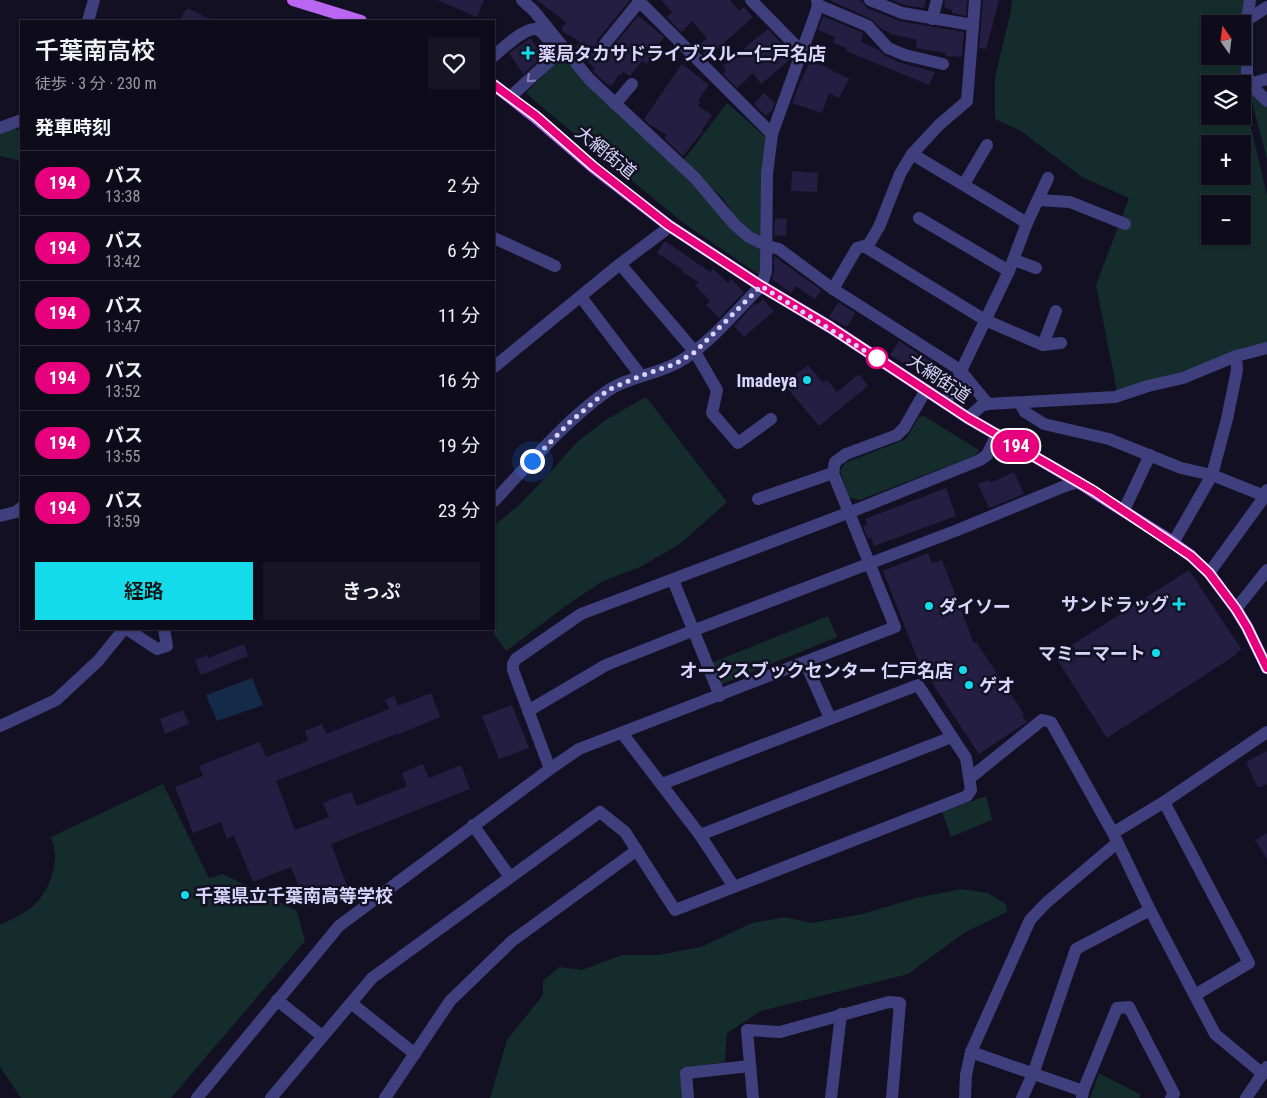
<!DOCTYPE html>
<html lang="ja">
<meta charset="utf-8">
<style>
body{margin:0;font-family:"Roboto Condensed","Noto Sans JP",sans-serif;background:#171523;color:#f1f3f6;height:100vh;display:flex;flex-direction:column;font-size:19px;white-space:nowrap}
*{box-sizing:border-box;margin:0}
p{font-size:16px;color:#9b9ba2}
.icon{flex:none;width:28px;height:28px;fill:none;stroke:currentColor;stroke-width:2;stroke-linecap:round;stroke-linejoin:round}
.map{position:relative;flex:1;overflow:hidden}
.panel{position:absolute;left:20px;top:20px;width:475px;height:610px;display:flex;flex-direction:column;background:#0e0c1a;border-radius:0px;box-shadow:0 1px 4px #0004,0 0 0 1px #2e2c39}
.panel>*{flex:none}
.badge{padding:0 10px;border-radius:16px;font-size:18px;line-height:32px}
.needle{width:32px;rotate:346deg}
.controls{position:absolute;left:1201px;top:15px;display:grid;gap:10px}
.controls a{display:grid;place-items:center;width:50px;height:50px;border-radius:0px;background:#0e0c1a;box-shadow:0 1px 4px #0004,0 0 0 1px #2e2c39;font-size:25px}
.you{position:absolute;width:25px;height:25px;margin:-12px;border:4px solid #fff;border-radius:50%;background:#1a73e8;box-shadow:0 0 0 8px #1a73e833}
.map>.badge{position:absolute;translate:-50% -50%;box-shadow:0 0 0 2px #fff}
h2{padding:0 15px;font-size:19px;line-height:45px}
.round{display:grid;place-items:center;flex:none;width:52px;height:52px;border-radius:0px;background:#171523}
.summary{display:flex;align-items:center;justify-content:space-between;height:85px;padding:0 15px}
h1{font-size:24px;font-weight:600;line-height:38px}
.primary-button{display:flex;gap:10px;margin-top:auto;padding:10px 15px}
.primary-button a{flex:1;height:58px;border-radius:0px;background:#13dbe9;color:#111;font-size:20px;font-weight:600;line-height:58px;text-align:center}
.primary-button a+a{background:#171523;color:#f1f3f6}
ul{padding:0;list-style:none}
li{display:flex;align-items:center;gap:15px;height:65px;padding:0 15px;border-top:1px solid #2e2c39}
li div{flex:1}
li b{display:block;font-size:19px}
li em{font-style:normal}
li .badge{min-width:55px;font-weight:700;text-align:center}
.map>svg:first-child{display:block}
</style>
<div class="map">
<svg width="1267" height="1098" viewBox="0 0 1267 1098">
<rect width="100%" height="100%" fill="#131023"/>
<g fill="#142c2b" fill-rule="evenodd">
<path d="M1012,0h232l-2,84h-32v32h32l1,-22 24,101v148l-73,27 -77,21 -21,-106 33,-87 -47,-21 -61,-46 -26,-12v-42l16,-66zM1210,24h32v32h-32zM1210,144h32v32h-32zM1210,204h32v32h-32z"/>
<polygon points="564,54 680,169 733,230 764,253 763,270 758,274 681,221 548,112 526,93"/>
<polygon points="1252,90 1267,105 1267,159 1250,94"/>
<polygon points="727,103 767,138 762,238 740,224 722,197 699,177 683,161"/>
<polygon points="0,126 21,130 21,161 0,156"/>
<polygon points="646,397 727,502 680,544 640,567 603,581 567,605 506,651 494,634 493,629 494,526 520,504 546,477 577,442 607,419"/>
<polygon points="924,416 979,450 976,455 860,500 849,497 840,471 845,463 906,439 919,417"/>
<polygon points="828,616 837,637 720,685 711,663"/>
<path d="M163,784l46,94 14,-4 74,37 8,30 -134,157h-150l-21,-31v-142c26,-12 43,-21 52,-50 4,-13 4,-24 -1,-38z"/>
<polygon points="986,796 992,820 951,837 942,812"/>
<polygon points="962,889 988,893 1006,904 1007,912 964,933 908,974 761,1011 727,1033 725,1062 681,1068 683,1098 490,1098 507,1040 543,995 543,981 559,967 582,970 622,955 658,955 701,947 752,923 784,917 812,923 862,914 916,898"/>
<polygon points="1099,1073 1141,1095 1139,1098 1090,1098"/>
</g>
<polygon fill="#142a49" points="252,678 263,705 217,721 206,695"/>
<g fill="#241e42">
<polygon points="437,0 484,0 477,17"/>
<polygon points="537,0 630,0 597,40 597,48 602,53 610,50 638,16 664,37 651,53 653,55 646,64 642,61 630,76 623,72 620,76 619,74 612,86 609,84 608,85 595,73 593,71 595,69 575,48 580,42 561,30 566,22"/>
<polygon points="661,0 730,0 739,11 744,7 753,17 714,52 712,49 705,55 697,47 707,38 692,21 682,32 680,31 667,17 672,12"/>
<polygon points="829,0 858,0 862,2 867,8 899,21 964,32 962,57 945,56 946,53 916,48 917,40 892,34 882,29 871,19"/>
<polygon points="892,0 926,0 924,8 904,5"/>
<polygon points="945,0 967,0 966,16 952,13 952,10 944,7"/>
<polygon points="983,0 999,0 986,49 979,48"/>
<polygon points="187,8 214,21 179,21"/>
<polygon points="823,16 863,33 861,42 879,50 885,56 902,63 935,72 929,85 846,51 847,48 833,43 835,37 818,30"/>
<polygon points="768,29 792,54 790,59 761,84 753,73 737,88 723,74 726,71 723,66"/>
<polygon points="531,38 542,57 523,74 509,53"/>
<polygon points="811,60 849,79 839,98 829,93 822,113 792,103 798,87"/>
<polygon points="682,64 709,85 698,100 700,102 698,106 712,115 702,130 703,131 683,156 664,138 667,135 650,125 644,119"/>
<polygon points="764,93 775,103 772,110 766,116 754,104"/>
<polygon points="792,171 818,173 817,192 791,191"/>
<polygon points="775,218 787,219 786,236 774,235"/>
<polygon points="665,241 710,272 713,269 728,283 731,279 744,292 719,318 706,305 710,301 695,285 699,282 682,272 683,270 657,253"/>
<polygon points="774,256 821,290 815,299 796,286 791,293 772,279 774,272"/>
<polygon points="763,299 774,311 744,337 734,326 755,303 757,305"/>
<polygon points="838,302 855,313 847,327 829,317"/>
<polygon points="899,341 944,370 937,383 890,355"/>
<polygon points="808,365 823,383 827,380 837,392 859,374 868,386 819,426 784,384"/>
<polygon points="1014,472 1024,494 989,508 978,484 989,480 990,483"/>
<polygon points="946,488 956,516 874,546 871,537 868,539 863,526 867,525 865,519"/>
<polygon points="928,553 932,563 942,560 974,644 976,642 1024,714 1022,715 1027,722 979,754 919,663 883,571"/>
<polygon points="1189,570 1241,649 1236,653 1236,655 1107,738 1058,661 1075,650 1072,645"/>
<polygon points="244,644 248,656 201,675 195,660 207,655 208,658"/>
<polygon points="431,693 440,717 399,734 399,733 276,781 295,830 329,817 323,803 340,796 351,792 357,806 407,786 402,773 423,764 429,778 461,765 470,789 331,844 349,891 307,907 291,867 253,882 234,836 227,839 221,822 193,833 175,787 203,776 199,766 260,742 266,757 308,741 305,731 322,724 326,734 389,709 385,700 394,696 398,706"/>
<polygon points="512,705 529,748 499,759 482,716"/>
<polygon points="183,710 189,724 165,734 160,719"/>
<polygon points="1267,751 1267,784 1258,788 1246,762"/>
<polygon points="1267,833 1267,859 1255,840"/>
</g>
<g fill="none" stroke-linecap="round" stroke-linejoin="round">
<g stroke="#3f3f7e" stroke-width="12">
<polyline points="522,0 534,11 589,79 695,178 735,225 749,237 767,246 779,249 833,289 960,370 988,404"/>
<polyline points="638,0 772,134"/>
<polyline points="751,0 801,51"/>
<polyline points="870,0 902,13 973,25"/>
<polyline points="1250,0 1247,20 1247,75 1250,84 1267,101"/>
<polyline points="818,5 868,26 888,48 905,55 943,64"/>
<polyline points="932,19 937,0"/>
<polyline points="1247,20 1267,7"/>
<polyline points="88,21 94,0"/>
<polyline points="604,45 639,2"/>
<path d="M494,56c9,-8 30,-28 42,-27 5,1 6,4 9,7 7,7 10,11 9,21l-44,40"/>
<polyline points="1250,84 1267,79"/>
<polyline points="615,104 632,84"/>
<polyline points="0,128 21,120"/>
<polyline points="912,154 1027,223"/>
<polyline points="964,184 987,145"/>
<polyline points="1038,200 1070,202 1125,224"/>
<polyline points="919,218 1009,271"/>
<polyline points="494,238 555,266"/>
<polyline points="867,247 879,227 900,174 912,154 940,124 967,101 975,0"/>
<polyline points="1014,260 1036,268"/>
<polyline points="620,264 695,352 717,390 712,413 738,443 771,419"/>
<polyline points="833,289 857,248 864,246 985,320 1043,345 1061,343"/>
<polyline points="581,297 641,376"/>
<polyline points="1043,345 1056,311"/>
<polyline points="494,367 620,264 664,231 668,225"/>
<polyline points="946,402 1009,271 1027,223 1048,178"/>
<polyline points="1020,403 1025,412 1044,424 1109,439 1181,468 1212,475 1267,497"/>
<polyline points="968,418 981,406 988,404 1115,397 1148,386 1183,378 1236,356 1267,348"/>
<polyline points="758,499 833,473"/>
<path d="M494,501c36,-38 70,-79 112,-109 21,-15 49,-17 71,-29 31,-17 59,-52 84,-77l5,-14 1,-98 5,-40 43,-119 3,-10 -1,-5"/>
<polyline points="1124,510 1150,455"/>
<polyline points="0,516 16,512 21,508"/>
<polyline points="1173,543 1212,475 1227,419 1237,370 1236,356"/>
<polyline points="1209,573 1265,496 1267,490"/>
<polyline points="673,580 720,696"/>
<polyline points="1236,609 1267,570"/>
<polyline points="127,629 157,649 167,646 164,629"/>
<polyline points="805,662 830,718"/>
<polyline points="528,711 606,665 692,631 955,531 1065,486 1078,482"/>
<polyline points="0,726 56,700 98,661 124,629"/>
<polyline points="622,733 700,835 734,887 967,796 971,790 966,758 918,685 662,784"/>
<polyline points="550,769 513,670 513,664 516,659 581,614 848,513 980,460 987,455 997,434"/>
<polyline points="970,778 1042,720 1051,722 1113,833 1150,910 1215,1034 1263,1074"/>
<polyline points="1164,802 1249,963 1195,995"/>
<polyline points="473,825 510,877"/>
<polyline points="1113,833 1164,802 1267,732"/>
<polyline points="700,835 952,737"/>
<polyline points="277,1000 322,1036"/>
<polyline points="351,1003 415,1054"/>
<polyline points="971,1052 1083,1091"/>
<polyline points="197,1098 339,926 550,769 579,749 895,627 833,473 835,462 846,454 897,435 904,428 926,390"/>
<polyline points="271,1098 372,978 600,812 625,832 675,910 734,887"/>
<polyline points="385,1098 450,1001 512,941 637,850"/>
<polyline points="688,1098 686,1073 750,1066"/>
<polyline points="753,1098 747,1030 780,1032 889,1002 900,1003 892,1098"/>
<polyline points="831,1098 841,1014"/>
<polyline points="965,1098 966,1075 971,1052 1030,920 1046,903 1117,843"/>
<polyline points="1022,1098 1033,1074 1076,949 1150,910"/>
<polyline points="1082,1098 1083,1091 1117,1008 1129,1007 1174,1094 1171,1098"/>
<polyline points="1246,1098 1267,1067"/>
</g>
<g stroke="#b966f2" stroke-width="12">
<polyline points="293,0 361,21"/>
<polyline points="494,85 535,117 593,167 668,225 761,286 830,327 968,418 1078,482 1163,536 1191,556 1209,573 1236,609 1247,627 1267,668"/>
</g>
</g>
<defs><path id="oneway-chevron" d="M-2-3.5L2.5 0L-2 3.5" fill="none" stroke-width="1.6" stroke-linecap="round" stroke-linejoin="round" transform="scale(1.25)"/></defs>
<use stroke="#8482b7" href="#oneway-chevron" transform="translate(530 79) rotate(137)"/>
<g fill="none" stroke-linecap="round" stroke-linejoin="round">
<g stroke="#fff" stroke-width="11">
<polyline id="line" points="494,85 536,116 593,166 668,225 761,286 830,327 968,418 1094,491 1191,556 1209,573 1236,609 1247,627 1267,668"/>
</g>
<use href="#line" stroke="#e6007e" stroke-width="8"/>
<polyline stroke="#d8d5fc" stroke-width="5" stroke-dasharray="0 9" points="532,461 570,422 608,390 640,376 675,364 695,352 761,286 878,359 877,358"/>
</g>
<g fill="#13dbe9" stroke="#131023" stroke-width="2">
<path d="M525.5 45.5h5v5h5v5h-5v5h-5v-5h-5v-5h5z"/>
<circle cx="807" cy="380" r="5"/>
<path d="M1176.5 596.5h5v5h5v5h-5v5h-5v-5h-5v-5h5z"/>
<circle cx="929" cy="606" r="5"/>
<circle cx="1156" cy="653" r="5"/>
<circle cx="963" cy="670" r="5"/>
<circle cx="969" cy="685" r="5"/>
<circle cx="185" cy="895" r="5"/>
</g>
<circle fill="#fff" stroke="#e6007e" stroke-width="2.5" cx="877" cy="358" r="10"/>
<g text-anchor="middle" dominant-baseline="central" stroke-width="5" stroke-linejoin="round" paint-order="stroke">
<g font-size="18" font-weight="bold" fill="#d8d5fc" stroke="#131023" text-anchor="start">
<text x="538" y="53">薬局タカサドライブスルー仁戸名店</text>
<text x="797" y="380" text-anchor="end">Imadeya</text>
<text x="1169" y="604" text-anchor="end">サンドラッグ</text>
<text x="939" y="606">ダイソー</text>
<text x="1146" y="653" text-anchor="end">マミーマート</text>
<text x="953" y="670" text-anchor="end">オークスブックセンター 仁戸名店</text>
<text x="979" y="685">ゲオ</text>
<text x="195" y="895">千葉県立千葉南高等学校</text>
</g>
<g font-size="18" fill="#d8d5fc" stroke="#131023">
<text transform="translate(606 152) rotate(39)">大網街道</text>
<text transform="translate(939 378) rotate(34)">大網街道</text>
</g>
</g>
</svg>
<div class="controls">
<a><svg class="needle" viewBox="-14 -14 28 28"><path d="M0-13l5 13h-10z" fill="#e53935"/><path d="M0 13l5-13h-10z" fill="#9b9ba2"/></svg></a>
<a><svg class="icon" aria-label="layers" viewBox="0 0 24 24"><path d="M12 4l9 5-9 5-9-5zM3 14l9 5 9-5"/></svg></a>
<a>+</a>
<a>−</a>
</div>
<div class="you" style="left:532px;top:461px"></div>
<b class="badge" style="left:1016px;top:446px;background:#e6007e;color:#fff">194</b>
<section class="panel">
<div class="summary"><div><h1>千葉南高校</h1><p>徒歩 · 3 分 · 230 m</p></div><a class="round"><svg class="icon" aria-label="heart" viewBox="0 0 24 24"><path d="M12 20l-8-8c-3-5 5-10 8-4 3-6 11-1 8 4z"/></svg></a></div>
<h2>発車時刻</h2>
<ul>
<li><span class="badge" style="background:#e6007e;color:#fff">194</span><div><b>バス</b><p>13:38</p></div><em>2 分</em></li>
<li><span class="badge" style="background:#e6007e;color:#fff">194</span><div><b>バス</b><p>13:42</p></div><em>6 分</em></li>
<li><span class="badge" style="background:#e6007e;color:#fff">194</span><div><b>バス</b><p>13:47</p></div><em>11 分</em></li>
<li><span class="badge" style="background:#e6007e;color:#fff">194</span><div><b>バス</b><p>13:52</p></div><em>16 分</em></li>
<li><span class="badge" style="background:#e6007e;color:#fff">194</span><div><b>バス</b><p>13:55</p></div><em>19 分</em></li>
<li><span class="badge" style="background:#e6007e;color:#fff">194</span><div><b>バス</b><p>13:59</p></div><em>23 分</em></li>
</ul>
<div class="primary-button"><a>経路</a><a>きっぷ</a></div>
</section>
</div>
